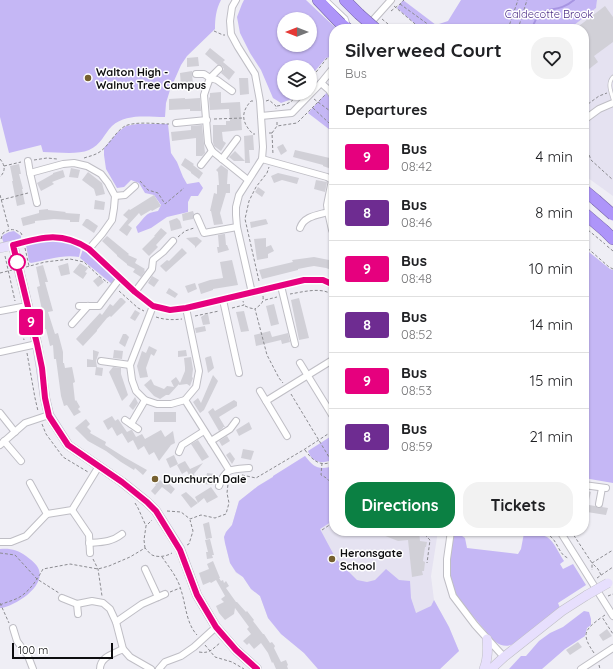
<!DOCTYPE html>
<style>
body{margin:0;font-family:Quicksand,sans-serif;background:#f2f2f2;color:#202124;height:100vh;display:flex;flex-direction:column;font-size:15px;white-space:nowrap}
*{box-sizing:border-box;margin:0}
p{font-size:13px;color:#757577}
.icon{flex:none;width:22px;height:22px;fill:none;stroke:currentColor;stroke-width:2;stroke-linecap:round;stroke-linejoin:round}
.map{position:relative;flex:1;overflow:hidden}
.side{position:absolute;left:329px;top:24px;width:260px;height:512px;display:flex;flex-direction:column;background:#fff;border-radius:16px;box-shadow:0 1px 3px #0004}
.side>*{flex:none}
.badge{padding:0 8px;border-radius:3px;font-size:14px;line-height:26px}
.needle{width:26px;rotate:270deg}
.fabs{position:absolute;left:277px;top:12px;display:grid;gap:8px}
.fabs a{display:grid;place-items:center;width:40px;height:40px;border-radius:50%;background:#fff;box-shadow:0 1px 3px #0004;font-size:20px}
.scale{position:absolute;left:12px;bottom:10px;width:101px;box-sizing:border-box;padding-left:4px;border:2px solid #0d0d0f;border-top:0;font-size:11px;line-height:14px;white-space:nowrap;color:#0d0d0f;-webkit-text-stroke:3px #fff;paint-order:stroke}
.map>.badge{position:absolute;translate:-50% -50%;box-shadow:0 0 0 2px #fff}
h2{padding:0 16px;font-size:15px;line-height:36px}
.round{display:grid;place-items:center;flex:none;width:42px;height:42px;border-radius:16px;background:#f2f2f2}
.headline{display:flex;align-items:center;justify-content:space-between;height:68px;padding:0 16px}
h1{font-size:19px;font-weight:800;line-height:30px}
.button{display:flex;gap:8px;margin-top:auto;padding:8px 16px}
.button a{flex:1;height:46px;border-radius:16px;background:#0b8043;color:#fff;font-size:16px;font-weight:800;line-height:46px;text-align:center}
.button a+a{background:#f2f2f2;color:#202124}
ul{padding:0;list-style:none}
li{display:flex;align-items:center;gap:12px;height:56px;padding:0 16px;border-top:1px solid #e0e0e0}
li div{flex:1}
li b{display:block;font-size:15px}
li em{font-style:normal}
li .badge{min-width:44px;font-weight:700;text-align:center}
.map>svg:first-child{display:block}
</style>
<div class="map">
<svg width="613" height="669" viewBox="0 0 613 669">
<rect width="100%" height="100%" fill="#efeef5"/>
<g fill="#e5e2f1">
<polygon points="597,0 613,0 613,196 584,175 584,29 569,29 596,8"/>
<polygon points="305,456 312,465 320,468 330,467 334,463 334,531 438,531 431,576 434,600 449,627 459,651 440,669 318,669 304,653 281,634 268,618 260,596 251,589 243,577 236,573 230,563 225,543 224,537 226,532 232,525 239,501 258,486"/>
</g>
<g fill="#c5b7f5" fill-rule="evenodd">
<path d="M0,0h221c-5,9 -6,19 -6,29l-28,27 -6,9 -11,25 -4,13 -1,14c-17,0 -39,-4 -53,9 -8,8 -11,19 -23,24 -12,5 -32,2 -46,2l-2,-7 -32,8 -9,-36z"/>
<path d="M244,0h62l18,17 13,12h-3v27l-8,2 -16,19v-10h-26v26h12l-4,6 -11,4 -8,-5 -12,-28 -11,-17 -10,-20 -3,-16 5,-13zM284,19h26v26h-26z"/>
<polygon points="403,0 436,25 448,21 461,0 597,0 596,8 569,29 421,29 397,8"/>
<polygon points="329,90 334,98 334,133 308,113"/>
<path d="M137,124h31l3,29 6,9 6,15 4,7 12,-2 4,6 -5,8h-7l-3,6v10l-21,5 -16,11 -13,5 -2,-6c9,-9 8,-14 22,-16l3,-6 -7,-10 -9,-2 -6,-10 -8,-3 -7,7 -7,1 -11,-19 -2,-14v-7l14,-16 8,-6z"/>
<polygon points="14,231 21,236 21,239 4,244 2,238 3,235 9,232"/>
<path d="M49,240l19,1 13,7 -2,9c-16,-3 -32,3 -48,6l-2,-1 -3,-17z"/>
<polygon points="584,248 610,269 613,270 613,483 584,478"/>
<polygon points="83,249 114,277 115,281 112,284 80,258"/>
<path d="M333,435l1,1v21c-5,6 -14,7 -21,2 -2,-2 -4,-5 -5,-8z"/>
<path d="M305,456c8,10 12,14 25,11l4,7v46l-14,9 16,30 21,21 10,2 8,-2 11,-11 13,11 11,1 1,17 5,15 15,-7 3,-6 15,27 10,24 -19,18h-122l-14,-16 -23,-19 -13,-16 -8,-22 -9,-7 -8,-12 -7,-5 -6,-9 -5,-20 -1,-6 2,-5 6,-7 7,-24 19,-15 15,-9v-1z"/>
<path d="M454,532h5v2l6,4 2,10 51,6 3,-5 3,-16c7,1 17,1 23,4 7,4 12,17 17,24l-4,3 3,5 10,-5 13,21 -28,18 2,5 -44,35c-9,4 -13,4 -22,-2l-33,-39c-17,-24 -11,-43 -7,-70z"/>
<path d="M0,549c10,-1 18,1 26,7 5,4 11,8 13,14 6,17 -24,36 -38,38h-1z"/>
<polygon points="584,611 589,612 591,619 591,625 587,628 585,636 565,649 542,669 509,669 521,656 526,656 539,641 550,633 563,627"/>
</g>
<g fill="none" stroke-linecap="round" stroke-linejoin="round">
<path stroke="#a795e2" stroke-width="2" d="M532,29c9,-29 22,-12 42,-29"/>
</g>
<g fill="#d1d0d7">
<polygon points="605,6 613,17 613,42 594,56 598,62 584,73 584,29 575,29"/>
<polygon points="210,48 225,60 223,62 235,72 229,80 221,73 224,69 222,66 218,65 205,54"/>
<polygon points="198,57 199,66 187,67 187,58"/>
<polygon points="192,71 193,86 181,87 180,73"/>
<polygon points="239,78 248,78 249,94 240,95"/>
<polygon points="221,92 221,103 240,102 242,130 222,132 223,141 226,143 221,151 214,146 213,142 213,125 226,125 226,121 230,121 229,109 210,110 209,98 210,97 210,93"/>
<polygon points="185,98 185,99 200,98 201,111 190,111 190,109 169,110 169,99"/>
<polygon points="202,125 205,153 202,156 196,156 196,138 172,141 171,132 191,130 191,126"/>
<polygon points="253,135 254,150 249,150 250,163 245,163 244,136"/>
<polygon points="283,144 287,151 281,155 277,147"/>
<polygon points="295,150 334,159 334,170 323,166 323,165 293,157"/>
<polygon points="235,151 245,161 234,161 229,157"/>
<polygon points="185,158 194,164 193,165 203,173 199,179 191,173 191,172 181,165"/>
<polygon points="19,164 21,174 19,174 23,189 22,189 25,204 17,206 12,181 13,181 10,166"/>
<polygon points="221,165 228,170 227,184 230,184 230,193 226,193 220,213 223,224 214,225 211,211 210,211 214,193 217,194 217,185 219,185 218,172 216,170"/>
<polygon points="71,168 80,170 78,178 69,177"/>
<polygon points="63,170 65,177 52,182 54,184 41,191 37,183 53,174 53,173"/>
<polygon points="88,172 102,183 105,194 96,196 94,189 82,180"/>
<polygon points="278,173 299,178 297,184 282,180 274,183 271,176"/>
<polygon points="316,180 327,182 325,192 314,189"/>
<polygon points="258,187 265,192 262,197 255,192"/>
<polygon points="154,195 161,206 152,211 151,210 141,216 139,213 128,225 132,228 127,236 119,230 128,219 123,215 129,209 130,210"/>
<polygon points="95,200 105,202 104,210 94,209"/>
<polygon points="48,209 48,210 66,212 65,213 80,214 79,222 70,222 70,220 54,219 35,221 35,223 23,226 21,218 39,213 39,210"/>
<polygon points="193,211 194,214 193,216 193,219 183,221 182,214"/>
<polygon points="177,218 180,221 182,228 171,231 169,221"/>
<polygon points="86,219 88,219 98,226 94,233 82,225"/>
<polygon points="266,219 268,224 251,228 250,222"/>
<polygon points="161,228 167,233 156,245 158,247 149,256 142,249 155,236 154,236"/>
<polygon points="224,234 225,234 226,245 227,245 229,250 218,253 217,247 219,247 218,235"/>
<polygon points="107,236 129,254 128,255 137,259 135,263 145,269 144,270 145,271 141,277 133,272 135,269 127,265 127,264 117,256 117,255 102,241"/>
<polygon points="197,237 202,241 195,248 195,246 186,238"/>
<polygon points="266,238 266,247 271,245 274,251 268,254 268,258 257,260 254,239"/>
<polygon points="182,248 187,253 166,272 160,266 167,260 169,261"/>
<polygon points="314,257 334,261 334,271 326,268 314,266 308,267 298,269 298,270 262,279 259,270 293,262 292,260"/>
<polygon points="232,260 238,285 213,289 213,290 201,294 198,284 210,280 223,278 220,262"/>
<polygon points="68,263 70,274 61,276 58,266"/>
<polygon points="80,263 88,268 85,272 87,273 83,279 73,272"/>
<polygon points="43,265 48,282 45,282 53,311 48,312 55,334 58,333 63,352 63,363 64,363 65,368 72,367 75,382 73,383 75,401 76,400 80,407 78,409 81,412 74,416 67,405 64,406 61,396 56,359 54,359 53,345 50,346 46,329 44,329 41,320 44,319 37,287 40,286 36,267"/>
<polygon points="99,276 104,282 98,287 93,281"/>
<polygon points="152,276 159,280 154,287 148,283"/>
<polygon points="195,283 197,289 188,293 185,286"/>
<polygon points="169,288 178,294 175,298 166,293"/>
<polygon points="120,298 122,298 126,302 111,317 110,316 107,318 97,330 97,331 83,346 76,339 100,313 102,315 110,304 113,306"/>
<polygon points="299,298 309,338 299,340 291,300"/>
<polygon points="274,304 279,324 271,326 266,306"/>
<polygon points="135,310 140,313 135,321 130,318"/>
<polygon points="244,311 249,331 241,332 236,312"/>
<polygon points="208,314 210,324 203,325 201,317 204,315"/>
<polygon points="205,326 206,331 196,333 195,328"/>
<polygon points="270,331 272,337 288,333 290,342 282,344 281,340 256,346 254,335"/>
<polygon points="123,334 126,334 129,337 125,347 119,343"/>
<polygon points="149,346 157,350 154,356 151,354 146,368 148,377 140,378 137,366 142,351 146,353"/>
<polygon points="93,350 99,352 96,361 97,367 87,367 87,359 93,360"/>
<polygon points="114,350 123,351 122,359 113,358"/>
<polygon points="186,350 187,356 178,357 178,351"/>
<polygon points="211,356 214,368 208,373 205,358 207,357"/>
<polygon points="191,357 193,369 192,377 193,378 190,386 187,384 179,385 179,384 169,395 166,395 160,399 154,396 144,385 151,379 154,385 164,389 167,386 174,387 171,381 176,377 180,383 185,371 185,367 184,358"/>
<polygon points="96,367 103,368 102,376 95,375"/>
<polygon points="113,367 121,368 121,374 128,395 122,401 109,372"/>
<polygon points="213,375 218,381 204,410 200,413 193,402 198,398 201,403"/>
<polygon points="135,397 138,403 133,410 129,406"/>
<polygon points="234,400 237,402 237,406 219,417 225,427 223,427 223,428 219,431 208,412 213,408 215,411"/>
<rect x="154" y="412" width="22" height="10"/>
<polygon points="112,416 116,422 115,421 118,419 127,432 131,430 132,430 136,437 142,434 145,439 161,430 165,437 173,431 175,443 171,445 159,461 154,452 149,455 144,446 138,450 133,440 128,443 122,433 117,436 112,427 108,430 103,421"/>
<polygon points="86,419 90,424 87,427 91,431 90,433 106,442 105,445 124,457 147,470 143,475 135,468 134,470 121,462 106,451 88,441 75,428"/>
<polygon points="249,422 252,429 239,436 236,430"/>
<polygon points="227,436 230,441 222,446 219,441"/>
<polygon points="198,440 209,457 202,461 191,444"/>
<polygon points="243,449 254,451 251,460 241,458"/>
<polygon points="230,452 235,459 232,464 226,455"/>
<polygon points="174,455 178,464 170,468 166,459"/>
<polygon points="185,461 190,469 203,463 194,474 196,479 192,481 187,471 182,474 177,465"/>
<polygon points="207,473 215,474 212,485 205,484"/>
<polygon points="154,474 162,482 164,479 175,489 171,494 162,487 155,495 151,491 156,485 150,479"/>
<polygon points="211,487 218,497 207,503 204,498 198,503 195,497"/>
<polygon points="584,490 591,492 589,500 584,498"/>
<polygon points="186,492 198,503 191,508 181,495"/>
<polygon points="589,505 595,506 599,508 602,507 608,508 606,515 587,512"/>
<polygon points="209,522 212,538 206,539 203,524"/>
<polygon points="373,531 419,531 420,541 427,542 426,547 425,547 423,561 425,562 424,571 422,571 423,575 412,577 408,540 398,541"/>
<polygon points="210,539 214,555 212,555 213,558 207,559 206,552 208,552 205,540"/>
<polygon points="213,561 220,578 219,578 221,581 223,580 224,583 226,581 229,586 226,588 236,602 237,602 246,612 247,611 254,620 253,621 263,634 264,634 270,643 272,642 275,646 274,648 281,662 286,660 288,665 287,666 288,669 276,669 273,662 272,663 268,653 261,643 254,649 249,643 247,645 243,641 251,634 247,629 249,627 235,608 234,614 225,620 219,613 216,606 224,602 221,599 225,596 216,580 211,583 210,582 203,585 199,573 209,569 207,564"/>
<polygon points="607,629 612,636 603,641 599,635"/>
<polygon points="578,642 582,647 570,655 566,650"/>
</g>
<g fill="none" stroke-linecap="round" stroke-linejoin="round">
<g stroke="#bfbec5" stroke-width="4.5">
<g id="lane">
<polyline points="327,0 346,18 348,24"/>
<path d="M613,77c-6,6 -2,15 0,22"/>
</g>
</g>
<g stroke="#bfbec5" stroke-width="8">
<g id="street">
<polyline points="236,0 232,7 230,21 231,34 238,47 255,74 260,101 263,147 262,159 239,195 236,207 236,215 237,227 252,293"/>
<polyline points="365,29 391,0"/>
<polyline points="219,69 210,78 207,86 204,95 208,143 212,151 248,180"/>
<polyline points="196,74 204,74 210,78 217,80 232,91"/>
<polyline points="321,83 329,90 334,98"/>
<polyline points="261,116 292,113 321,83 334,67"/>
<polyline points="584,120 599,109 613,103"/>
<polyline points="176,123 207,120"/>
<polyline points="222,159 237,139"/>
<polyline points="262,159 327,177 332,180"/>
<polyline points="28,161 30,173"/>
<polyline points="201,165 212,151"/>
<polyline points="115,196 125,195 135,186"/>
<polyline points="37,203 30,173 63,164 74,163 87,166 101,174 108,183 115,196 114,208 112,220 102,234 89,249"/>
<polyline points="197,217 204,233 237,227"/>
<path d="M300,228c4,-12 18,-13 28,-16"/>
<polyline points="332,230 328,212 327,205 332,180 334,177"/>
<path d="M13,245c29,-8 49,-14 76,4l46,43 18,14 17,4 16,-2 118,-28h19l11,5"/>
<polyline points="281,286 295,344"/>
<polyline points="135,292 152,269 153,260 163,252 173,241"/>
<polyline points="223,300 239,373"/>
<polyline points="79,306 99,306 120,278"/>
<polyline points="153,306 130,365 132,380 136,391 145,400 157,404 171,404 185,400 196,387 199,371 186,308"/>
<polyline points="0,311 27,306"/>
<polyline points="72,324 88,306"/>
<polyline points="0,352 37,344"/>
<polyline points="101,361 130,365"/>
<polyline points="300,363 332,415"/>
<polyline points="260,391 266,401"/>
<polyline points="185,400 221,457 229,470"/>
<polyline points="0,413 15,432"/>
<polyline points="125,420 138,429"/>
<polyline points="131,424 145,400"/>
<polyline points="287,436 266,401 334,359"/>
<polyline points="4,441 21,461"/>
<polyline points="211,441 230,429 236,421"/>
<polyline points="0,445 25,423 49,415"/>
<polyline points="179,452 182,445 204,431"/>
<polyline points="30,483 47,514"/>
<polyline points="584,485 606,488"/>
<path d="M219,486c6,-18 13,-17 30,-18"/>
<polyline points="599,504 602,488"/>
<polyline points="72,510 89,535 90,553"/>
<polyline points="451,531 447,559 447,576 453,596 475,625 504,657"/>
<polyline points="558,531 561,533 613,616"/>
<polyline points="0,542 11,542 26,536 47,514 72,510 99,466"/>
<path d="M89,543c13,-1 23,-1 33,-9"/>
<polyline points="145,569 158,597"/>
<polyline points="62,598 77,604 92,601 103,603 110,609 116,622 123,649 130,657 151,669"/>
<polyline points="77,604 78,614"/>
<polyline points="116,622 142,604 165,594"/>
<polyline points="13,628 17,641 28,656 33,669"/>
<path d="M100,669c0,-12 13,-15 23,-20"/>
<polyline points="159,669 165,662 181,656 194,647 216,627"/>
<polyline points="581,669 613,648"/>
</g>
</g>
<g stroke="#bfbec5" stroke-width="10">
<g id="secondary">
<polyline points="0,248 13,245 37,344 41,368 45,398 49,415 68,445 122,482 147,502 156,511 180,549 197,595 216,627 236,650 257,669"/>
<path d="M484,669c4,-10 4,-20 3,-30"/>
<polyline points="491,669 504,657 562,611 587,595"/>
</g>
</g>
<g stroke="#7665a7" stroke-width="12">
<g id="highway">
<polyline points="318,0 339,22 348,29"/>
<polyline points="345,0 359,14"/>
<polyline points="584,190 596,200"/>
<polyline points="605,231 613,239"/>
</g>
</g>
<g stroke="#8b8b90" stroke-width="1" stroke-dasharray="3 2" stroke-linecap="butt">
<polyline points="400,4 429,25 438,29"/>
<polyline points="394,6 421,29"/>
<polyline points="391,11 400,4 404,0"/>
<polyline points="382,19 394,29"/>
<polyline points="508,29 518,0"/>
<polyline points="518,29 527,0"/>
<polyline points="214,31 223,35 225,35"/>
<polyline points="310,80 327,58 334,56"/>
<polyline points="314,99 334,114"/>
<path d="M253,101h-2c-11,12 -9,22 2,33h2"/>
<polyline points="266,101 269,100 276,106 276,109"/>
<path d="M277,106c12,-2 14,-3 22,-13"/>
<polyline points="584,107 599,96 607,93"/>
<polyline points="313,108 329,123 334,127"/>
<polyline points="214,119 243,118"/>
<polyline points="277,122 277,126"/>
<polyline points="269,133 272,133 273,155"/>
<polyline points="272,133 277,126 297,123 325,95"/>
<polyline points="584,141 591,160 613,180"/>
<path d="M84,158c6,-2 12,-3 17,-7 9,-7 14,-19 24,-25 11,-5 32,-2 44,-2"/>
<path d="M0,159c5,6 6,12 0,18"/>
<polyline points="34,160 47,158 57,159"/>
<polyline points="4,166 21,162"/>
<polyline points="140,181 148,190 158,193 165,204 184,188"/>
<polyline points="0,195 9,229"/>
<polyline points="1,200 28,193"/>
<polyline points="588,230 605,244"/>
<polyline points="584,234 589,229"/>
<polyline points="178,237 185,231 194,228"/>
<path d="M1,239l2,-6c7,-4 10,-5 18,0l1,2"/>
<polyline points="584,245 609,267 613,269"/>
<polyline points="607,246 613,251"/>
<polyline points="25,248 29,266"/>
<polyline points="5,256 15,301"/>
<polyline points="26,267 45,262 70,259 84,262 99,276 108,283"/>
<polyline points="0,273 12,270"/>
<polyline points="259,281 245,219 249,201 256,187 267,173 269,167"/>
<polyline points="119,291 138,308 144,311"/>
<path d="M290,294c13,-2 33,-8 44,2"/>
<path d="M263,296c1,7 -3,9 -8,13l12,46 12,23 4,5"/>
<polyline points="265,300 277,297"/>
<polyline points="245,306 250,308 255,309"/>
<polyline points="232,308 244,305 243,301"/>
<polyline points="19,314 24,340"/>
<polyline points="195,316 219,311"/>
<path d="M156,317c9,3 17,3 26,2"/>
<polyline points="27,353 35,398 38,411"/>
<polyline points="291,394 332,462"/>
<polyline points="42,424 46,434 63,457 88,472"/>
<path d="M305,450c7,10 17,19 29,10"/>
<path d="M322,463l-1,12c13,6 11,13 9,25h4"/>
<polyline points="242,475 256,478 305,449 334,430"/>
<polyline points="135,503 138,508 146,526"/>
<polyline points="167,511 181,512 190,519 201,515 215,518 226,514 229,503 227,493 228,484 232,478 239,475"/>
<polyline points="322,530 334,522"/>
<polyline points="421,531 430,540 427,563"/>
<path d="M531,531c6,1 14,1 19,5 8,6 9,19 18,22"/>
<polyline points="571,531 592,563 592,570"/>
<polyline points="187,545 189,544 193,531 190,520"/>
<polyline points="145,548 144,540 146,526 152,520"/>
<polyline points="0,553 15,555 37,579 59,593"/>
<path d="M162,557c7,10 16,21 19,33 5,15 5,33 16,45"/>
<polyline points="93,559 98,569 102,596"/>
<polyline points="601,575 598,569 592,563 613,550"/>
<polyline points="597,578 613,567"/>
<polyline points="170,592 180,588"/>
<polyline points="608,596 613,594"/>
<polyline points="0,603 9,623"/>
<path d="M0,605c6,-3 12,-4 18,-7 11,-6 19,-18 25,-29l27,-5 28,5 11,-3 21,-9 15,-9c2,2 5,6 7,7 7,3 15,1 20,-2"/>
<polyline points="605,615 602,617 613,634"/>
<polyline points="205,645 215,657 232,662 244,669"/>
<path d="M199,652c11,2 13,-3 21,-9"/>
<path d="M594,653c-13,-19 -10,-23 8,-36"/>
<polyline points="599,665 600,669"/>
</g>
<use href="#lane" stroke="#fff" stroke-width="3"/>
<use href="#street" stroke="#fff" stroke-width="6"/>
<use href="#secondary" stroke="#e7dffd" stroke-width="9"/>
<use href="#highway" stroke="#ae95f9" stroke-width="11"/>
<g stroke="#bfbec5" stroke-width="10" stroke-linecap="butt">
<polyline id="secondary-bridge" points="587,595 608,583"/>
</g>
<g stroke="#7665a7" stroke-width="12" stroke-linecap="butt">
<g id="highway-bridge">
<polyline points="359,14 376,29"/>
<polyline points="596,200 613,215"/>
<polyline points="584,213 605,231"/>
</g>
</g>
<use href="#secondary-bridge" stroke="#e7dffd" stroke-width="9"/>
<use href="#highway-bridge" stroke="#ae95f9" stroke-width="11"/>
</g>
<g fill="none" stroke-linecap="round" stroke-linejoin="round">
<g stroke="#fff" stroke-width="9">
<path id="line" d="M257,669l-21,-19 -20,-23 -19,-32 -17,-45 -24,-39 -9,-9 -25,-20 -54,-37 -19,-29 -4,-18 -3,-30 -5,-24 -24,-99c29,-8 49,-14 76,4l46,43 18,14 17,4 16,-2 118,-28h19l11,5"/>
</g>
<use href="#line" stroke="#e6007e" stroke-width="6"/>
</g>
<g fill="#766030" stroke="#fff" stroke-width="1.5">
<circle cx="88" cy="78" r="4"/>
<circle cx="155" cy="479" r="4"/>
<circle cx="332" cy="559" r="4"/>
</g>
<circle fill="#fff" stroke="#e6007e" stroke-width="2" cx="17" cy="262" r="8"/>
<g text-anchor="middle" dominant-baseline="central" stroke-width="3" stroke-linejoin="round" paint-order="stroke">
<g font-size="11" fill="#4c2e87" stroke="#fff">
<text x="549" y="14">Caldecotte Brook</text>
</g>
<g font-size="11" font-weight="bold" fill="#0d0d0f" stroke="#fff" text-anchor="start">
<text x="96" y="72">Walton High -<tspan x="96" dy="13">Walnut Tree Campus</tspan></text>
<text x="163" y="479">Dunchurch Dale</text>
<text x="340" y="553">Heronsgate<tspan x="340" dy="13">School</tspan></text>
</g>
</g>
</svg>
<div class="fabs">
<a><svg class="needle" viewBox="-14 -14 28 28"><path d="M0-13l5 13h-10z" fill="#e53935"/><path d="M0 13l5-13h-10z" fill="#757577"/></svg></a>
<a><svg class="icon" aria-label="layers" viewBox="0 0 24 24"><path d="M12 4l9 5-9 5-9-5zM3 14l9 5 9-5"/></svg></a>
</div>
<div class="scale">100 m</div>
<b class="badge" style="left:31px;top:322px;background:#e6007e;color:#fff">9</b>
<section class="side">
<div class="headline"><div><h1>Silverweed Court</h1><p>Bus</p></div><a class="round"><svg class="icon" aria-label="heart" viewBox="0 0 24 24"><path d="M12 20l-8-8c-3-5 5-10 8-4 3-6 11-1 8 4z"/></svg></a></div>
<h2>Departures</h2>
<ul>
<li><span class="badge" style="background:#e6007e;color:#fff">9</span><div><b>Bus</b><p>08:42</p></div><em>4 min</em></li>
<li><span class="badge" style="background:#6e2c91;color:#fff">8</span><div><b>Bus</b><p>08:46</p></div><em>8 min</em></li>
<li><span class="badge" style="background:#e6007e;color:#fff">9</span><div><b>Bus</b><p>08:48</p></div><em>10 min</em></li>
<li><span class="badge" style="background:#6e2c91;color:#fff">8</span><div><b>Bus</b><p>08:52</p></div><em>14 min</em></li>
<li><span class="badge" style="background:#e6007e;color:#fff">9</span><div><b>Bus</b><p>08:53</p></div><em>15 min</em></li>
<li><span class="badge" style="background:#6e2c91;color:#fff">8</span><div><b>Bus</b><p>08:59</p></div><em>21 min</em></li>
</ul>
<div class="button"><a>Directions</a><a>Tickets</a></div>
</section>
</div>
